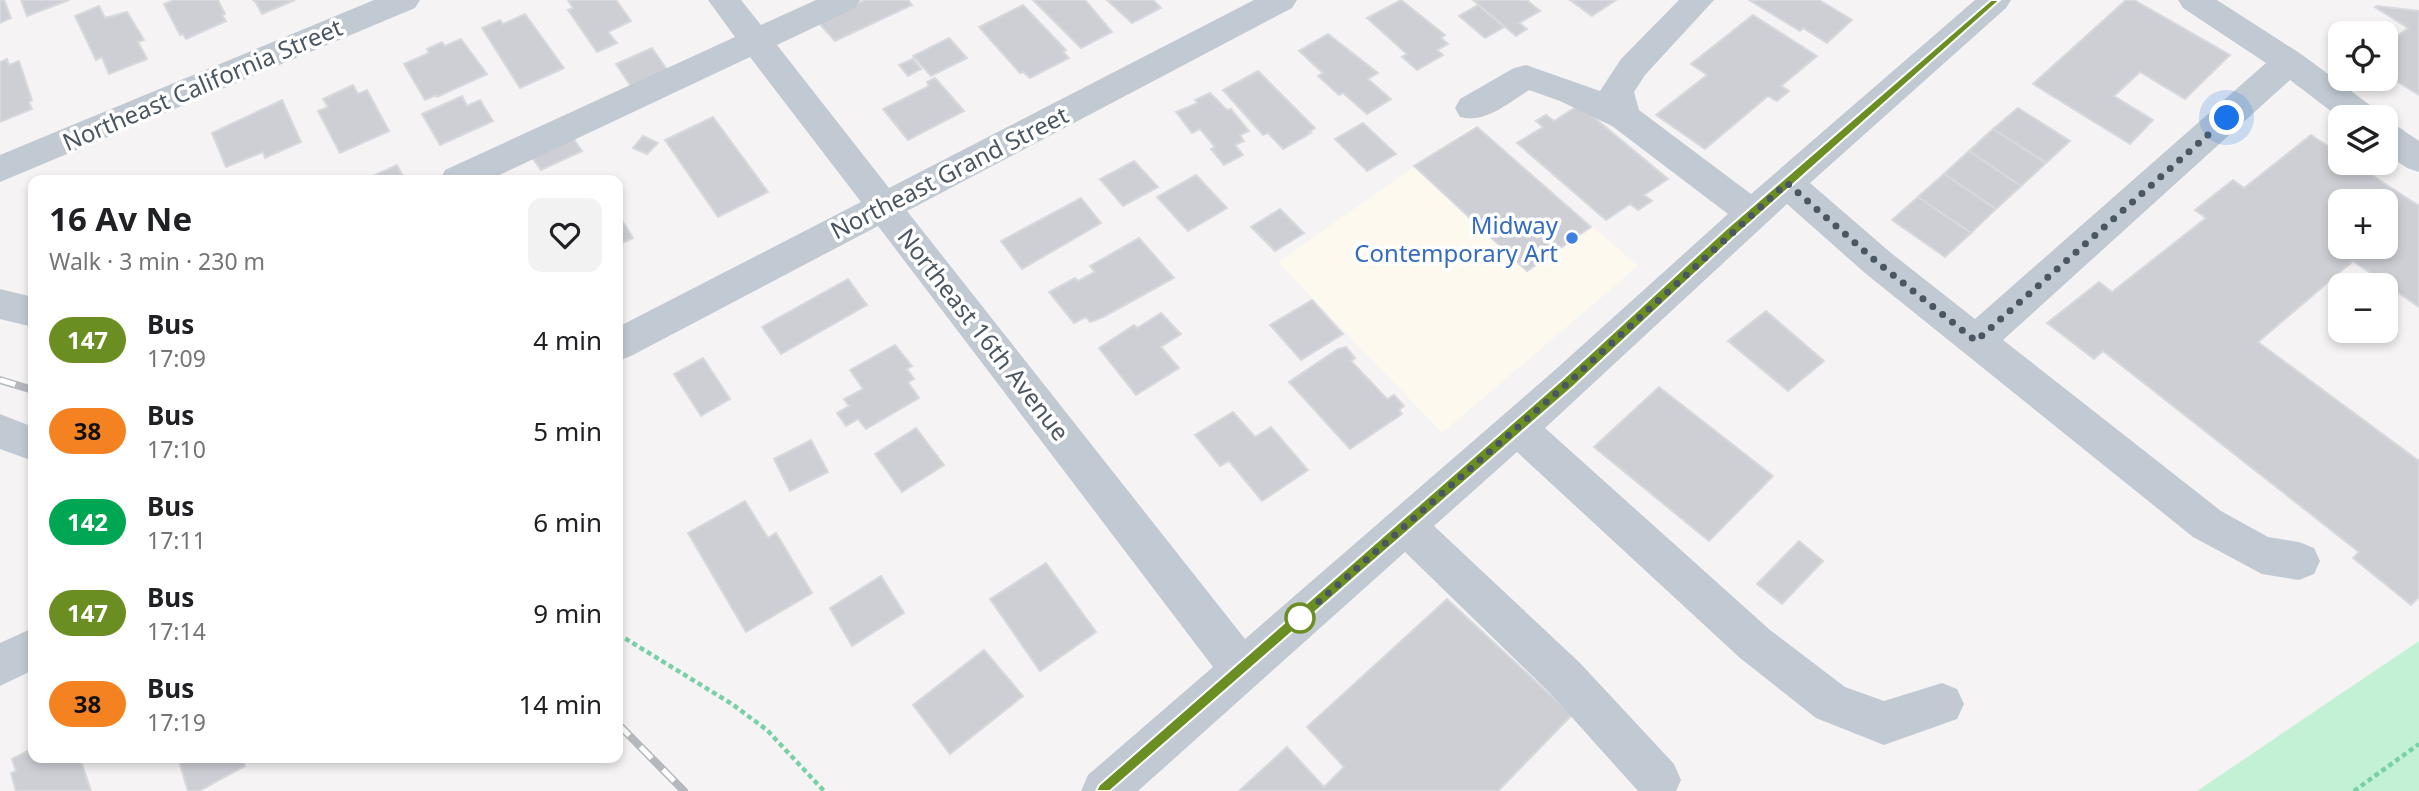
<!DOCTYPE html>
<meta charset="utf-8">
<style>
body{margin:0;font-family:"Noto Sans",sans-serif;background:#f2f2f2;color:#202124;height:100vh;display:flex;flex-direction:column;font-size:26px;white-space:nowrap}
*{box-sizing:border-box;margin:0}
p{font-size:23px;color:#757577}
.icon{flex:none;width:38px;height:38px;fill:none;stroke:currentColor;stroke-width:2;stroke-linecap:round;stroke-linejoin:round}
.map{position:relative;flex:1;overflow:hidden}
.drawer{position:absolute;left:28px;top:175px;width:595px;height:588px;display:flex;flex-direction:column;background:#fff;border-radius:14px;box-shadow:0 4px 10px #0003}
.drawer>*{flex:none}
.badge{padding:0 14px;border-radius:23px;font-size:24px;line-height:46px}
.controls{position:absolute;left:2328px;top:21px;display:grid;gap:14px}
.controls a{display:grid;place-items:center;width:70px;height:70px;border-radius:14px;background:#fff;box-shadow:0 4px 10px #0003;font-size:35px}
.you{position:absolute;width:35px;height:35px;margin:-18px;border:5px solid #fff;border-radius:50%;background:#1a73e8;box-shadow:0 0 0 10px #1a73e833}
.map>.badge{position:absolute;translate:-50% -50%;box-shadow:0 0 0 4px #fff}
.round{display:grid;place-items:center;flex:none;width:74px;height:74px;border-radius:14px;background:#f2f2f2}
.headline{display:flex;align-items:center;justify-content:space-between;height:119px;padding:0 21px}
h1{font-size:33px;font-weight:700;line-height:52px}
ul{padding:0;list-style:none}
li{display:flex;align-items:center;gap:21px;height:91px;padding:0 21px}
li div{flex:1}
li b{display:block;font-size:26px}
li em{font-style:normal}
li .badge{min-width:77px;font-weight:700;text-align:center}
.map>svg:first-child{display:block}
</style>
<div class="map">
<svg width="2419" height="791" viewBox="0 0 2419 791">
<rect width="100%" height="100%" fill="#f5f3f3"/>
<polygon fill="#fdf9ef" points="1474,125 1638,266 1442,433 1278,262"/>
<polygon fill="#c3f1d5" points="2419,641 2419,791 2197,791"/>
<g fill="#cdcfd5" stroke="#d7d9de" stroke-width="2" fill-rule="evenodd">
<polygon points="0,0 4,0 11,18 0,23"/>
<polygon points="21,0 69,0 27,16"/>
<polygon points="174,0 218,0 225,14 222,15 226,21 186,39 183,34 180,35 164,4"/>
<polygon points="252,0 295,0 262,14 255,1"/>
<polygon points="568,0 616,0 631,21 608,32 617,43 597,52 568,10 573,8"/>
<polygon points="865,0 908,0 912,5 835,41 818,22"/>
<polygon points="1033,0 1085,0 1112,32 1081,48"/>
<polygon points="1107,0 1153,0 1161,8 1132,23"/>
<polygon points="1401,0 1445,35 1441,38 1448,44 1437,50 1443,55 1417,70 1402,57 1407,54 1367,18"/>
<polygon points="1473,0 1527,0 1540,11 1519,23 1527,29 1516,36"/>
<polygon points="1570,0 1616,0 1592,16"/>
<polygon points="1749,0 1819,0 1852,20 1827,43 1803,28 1800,31"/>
<polygon points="2126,0 2134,0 2230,55 2185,99 2140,72 2114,96 2153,120 2130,144 2033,84"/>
<polygon points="1023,5 1066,50 1063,52 1069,58 1030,78 1023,72 1020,73 979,27"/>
<polygon points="1478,5 1504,27 1485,38 1459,16"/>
<polygon points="99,6 105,18 127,12 144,40 138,42 147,59 109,74 102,57 96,60 75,16"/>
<polygon points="2377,6 2419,11 2419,95 2385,74 2385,45 2408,28 2375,7"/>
<polygon points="525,14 564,68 520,88 482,28 500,20 503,24"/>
<polygon points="1753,15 1817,56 1781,86 1789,91 1777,101 1768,96 1705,149 1656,115 1707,75 1691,64"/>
<polygon points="1328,34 1378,73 1368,79 1391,99 1367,114 1343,93 1339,95 1318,76 1323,73 1299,51"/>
<polygon points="949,38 967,58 931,76 913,56"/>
<polygon points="461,39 487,74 437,97 436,95 425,100 404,64 429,53 427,49 442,42 445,46"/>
<polygon points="652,48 668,71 632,88 616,64"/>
<polygon points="7,59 9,65 19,61 32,100 29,102 32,109 0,122 0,62"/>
<polygon points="913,59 921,69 908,76 899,65"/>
<polygon points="1258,71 1315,128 1309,132 1311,133 1283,149 1268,133 1263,135 1223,90"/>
<polygon points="935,78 964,111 908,140 883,109 929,86 927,82"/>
<polygon points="353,85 358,94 367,90 389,131 340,153 318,111 328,107 323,99"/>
<polygon points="1210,93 1227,110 1231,109 1249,131 1240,135 1244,141 1235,145 1243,155 1224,165 1211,149 1215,147 1200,129 1192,133 1176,112 1198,103 1195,100"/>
<polygon points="462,96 467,106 480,100 493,121 440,145 422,114"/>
<polygon points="282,100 301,142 265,158 263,152 226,167 212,133"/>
<polygon points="1579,105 1668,179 1644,195 1652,201 1638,210 1630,204 1606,220 1517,143 1543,127 1536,121 1546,115 1554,121"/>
<polygon points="2018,108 2070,141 2046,163 1993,129"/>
<polygon points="713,117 768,192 718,217 665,140"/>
<polygon points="1363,123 1396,154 1367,171 1335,139"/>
<polygon points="1477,127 1591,227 1527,271 1414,166"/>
<polygon points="1993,129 2046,163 2021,186 1969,151"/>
<polygon points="571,135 582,151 541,170 529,153"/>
<path d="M2311,135l29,19v9h13l66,43v101l-66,-46 -95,81 161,119v136l-8,8 -58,-47 6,-6 -256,-201 -9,8 -47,-36 52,-41 13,10 94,-74 -11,-8 38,-30 11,8zM2340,201h45v46h-45z"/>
<polygon points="643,136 658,143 647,154 633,148"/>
<polygon points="1969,151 2021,186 1996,209 1944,174"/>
<polygon points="1134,161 1158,187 1123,206 1100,179"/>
<polygon points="397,165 405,180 364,180"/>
<polygon points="1944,174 1996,209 1971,233 1918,197"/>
<polygon points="1196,175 1227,208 1188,231 1157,197"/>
<polygon points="1918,197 1971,233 1945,257 1892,220"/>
<polygon points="1081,198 1101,223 1022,269 1001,241"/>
<polygon points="1280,209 1304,233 1275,251 1251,227"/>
<polygon points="618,214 633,238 618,245"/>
<polygon points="1139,238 1174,278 1103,317 1090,322 1086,317 1074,323 1049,292 1075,278 1078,281 1095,272 1090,266"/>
<polygon points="848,279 867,305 781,354 762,327"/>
<polygon points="1312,300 1343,334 1301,360 1270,325"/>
<polygon points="1766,311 1824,361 1788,391 1728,341"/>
<polygon points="1161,313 1181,334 1161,347 1179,368 1136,395 1099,348 1134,325 1137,328"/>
<polygon points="895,345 912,366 907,369 914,379 908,382 919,398 866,429 858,419 846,426 837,413 849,406 844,399 863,389 850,370"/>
<polygon points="1346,347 1355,358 1351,361 1387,399 1394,395 1404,406 1399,410 1402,414 1350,449 1289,382 1338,349"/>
<polygon points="703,358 730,399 701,416 674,374"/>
<polygon points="1659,387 1773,476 1709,541 1594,447"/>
<polygon points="1233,412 1255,437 1271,427 1308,470 1262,501 1229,461 1220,466 1195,435"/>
<polygon points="916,428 944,465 902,492 875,454"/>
<polygon points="811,440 828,472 790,491 774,459"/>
<polygon points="745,501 768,538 776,533 812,593 746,632 688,533"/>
<polygon points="1799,541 1823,561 1782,604 1757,584"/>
<polygon points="1046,563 1096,632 1040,671 990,599"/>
<polygon points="881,576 904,613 852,646 830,608"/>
<polygon points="1447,599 1572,715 1498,791 1239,791 1287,747 1324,787 1344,767 1307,727"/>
<polygon points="984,650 1023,696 950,754 913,705"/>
<polygon points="33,748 33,758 80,758 91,791 16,791 11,773 16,771 12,759"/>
<polygon points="178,758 242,758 245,766 199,791 188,791"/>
</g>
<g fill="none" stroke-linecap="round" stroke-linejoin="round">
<g stroke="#7ad0a6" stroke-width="4.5" stroke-dasharray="5 3.5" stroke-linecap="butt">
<polyline points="618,634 732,704 767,730 824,791"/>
<polyline points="2354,791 2419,744"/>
</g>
<g fill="#c1cad2" fill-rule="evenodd">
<polygon points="374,0 420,0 415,8 0,182 0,155"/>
<path d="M708,0h33l20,25 55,-25h44l-5,8 -78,37 112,143 365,-188h43l-5,8 -385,203 338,428 310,-269 173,-156 -116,-88 -52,-25 -31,-11c-20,13 -45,34 -69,27l-5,-9 5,-9 54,-31 12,-3 74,26 21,-32 58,-59h35l-69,75 -11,17 5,18 112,84 224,-194h36l-5,8 -196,175 81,70 84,66 291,-256 -83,-55 -5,-8h39l84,54 73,54 5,9 -39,1 -50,-38 -287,260 218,171 47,26 31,5 15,6 6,13 -6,13 -15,6 -37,-6 -69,-37 -328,-264 -78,-69 -242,224 225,202 75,57 39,14 58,-18 15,6 7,15 -7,15 -73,26 -68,-27 -76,-60 -223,-206 -83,74 146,137 94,101 7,16 -5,11h-38l-88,-98 -145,-141 -267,239h-57l7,-16 125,-108 -335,-441 -247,130 -13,5v-34l243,-125 -111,-145 -261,123h-49l5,-10 290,-133z"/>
<polygon points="2385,122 2397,126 2419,141 2419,172 2407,168 2385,153"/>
<polygon points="0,289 33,297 33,327 0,319"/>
<polygon points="0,414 33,427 33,461 0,449"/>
<polygon points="33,628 33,670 0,686 0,643"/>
</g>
<g stroke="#b5b8bd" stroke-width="8">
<g id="rail">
<polyline points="0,380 33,390"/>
<polyline points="618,724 684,791"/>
</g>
</g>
<use href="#rail" stroke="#fff" stroke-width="5" stroke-dasharray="16" stroke-linecap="butt"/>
</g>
<polygon fill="#6b8e23" stroke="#fff" stroke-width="2" points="1991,0 2000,0 1734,237 1574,386 1110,791 1096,791 1099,785 1564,378 1725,230"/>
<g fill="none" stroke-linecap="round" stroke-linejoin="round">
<polyline stroke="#4a5661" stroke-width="7" stroke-dasharray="0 12.6" points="1300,618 1569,382 1787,183 1878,263 1976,341 2227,118"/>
</g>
<circle fill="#3f7fe0" stroke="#fff" stroke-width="2.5" cx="1572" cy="238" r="7"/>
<circle fill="#fff" stroke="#6b8e23" stroke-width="3.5" cx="1300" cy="618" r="14"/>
<g text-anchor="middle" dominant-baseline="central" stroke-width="7" stroke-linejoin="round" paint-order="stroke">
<g font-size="24" fill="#4a5661" stroke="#fff">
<text transform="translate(202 84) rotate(-23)">Northeast California Street</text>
<text transform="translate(949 172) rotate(-27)">Northeast Grand Street</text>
<text transform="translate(984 334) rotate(52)">Northeast 16th Avenue</text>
</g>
<g font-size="24" fill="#366cbe" stroke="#fff" text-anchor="end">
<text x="1558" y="224">Midway<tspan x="1558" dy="28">Contemporary Art</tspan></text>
</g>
</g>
</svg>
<div class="controls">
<a><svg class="icon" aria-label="locate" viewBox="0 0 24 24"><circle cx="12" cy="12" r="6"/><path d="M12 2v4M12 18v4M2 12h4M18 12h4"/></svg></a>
<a><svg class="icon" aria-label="layers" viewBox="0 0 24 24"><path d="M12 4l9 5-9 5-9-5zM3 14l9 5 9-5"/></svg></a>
<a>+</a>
<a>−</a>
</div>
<div class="you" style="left:2227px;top:118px"></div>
<section class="drawer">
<div class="headline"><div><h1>16 Av Ne</h1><p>Walk · 3 min · 230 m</p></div><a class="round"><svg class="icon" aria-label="heart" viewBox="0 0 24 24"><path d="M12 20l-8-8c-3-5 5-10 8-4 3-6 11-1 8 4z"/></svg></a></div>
<ul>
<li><span class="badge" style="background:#6b8e23;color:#fff">147</span><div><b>Bus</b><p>17:09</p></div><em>4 min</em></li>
<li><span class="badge" style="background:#f58220;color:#111">38</span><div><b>Bus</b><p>17:10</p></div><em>5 min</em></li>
<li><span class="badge" style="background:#00a651;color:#fff">142</span><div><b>Bus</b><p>17:11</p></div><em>6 min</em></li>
<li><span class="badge" style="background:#6b8e23;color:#fff">147</span><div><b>Bus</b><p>17:14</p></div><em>9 min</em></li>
<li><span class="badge" style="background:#f58220;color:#111">38</span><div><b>Bus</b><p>17:19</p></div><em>14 min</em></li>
</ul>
</section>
</div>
